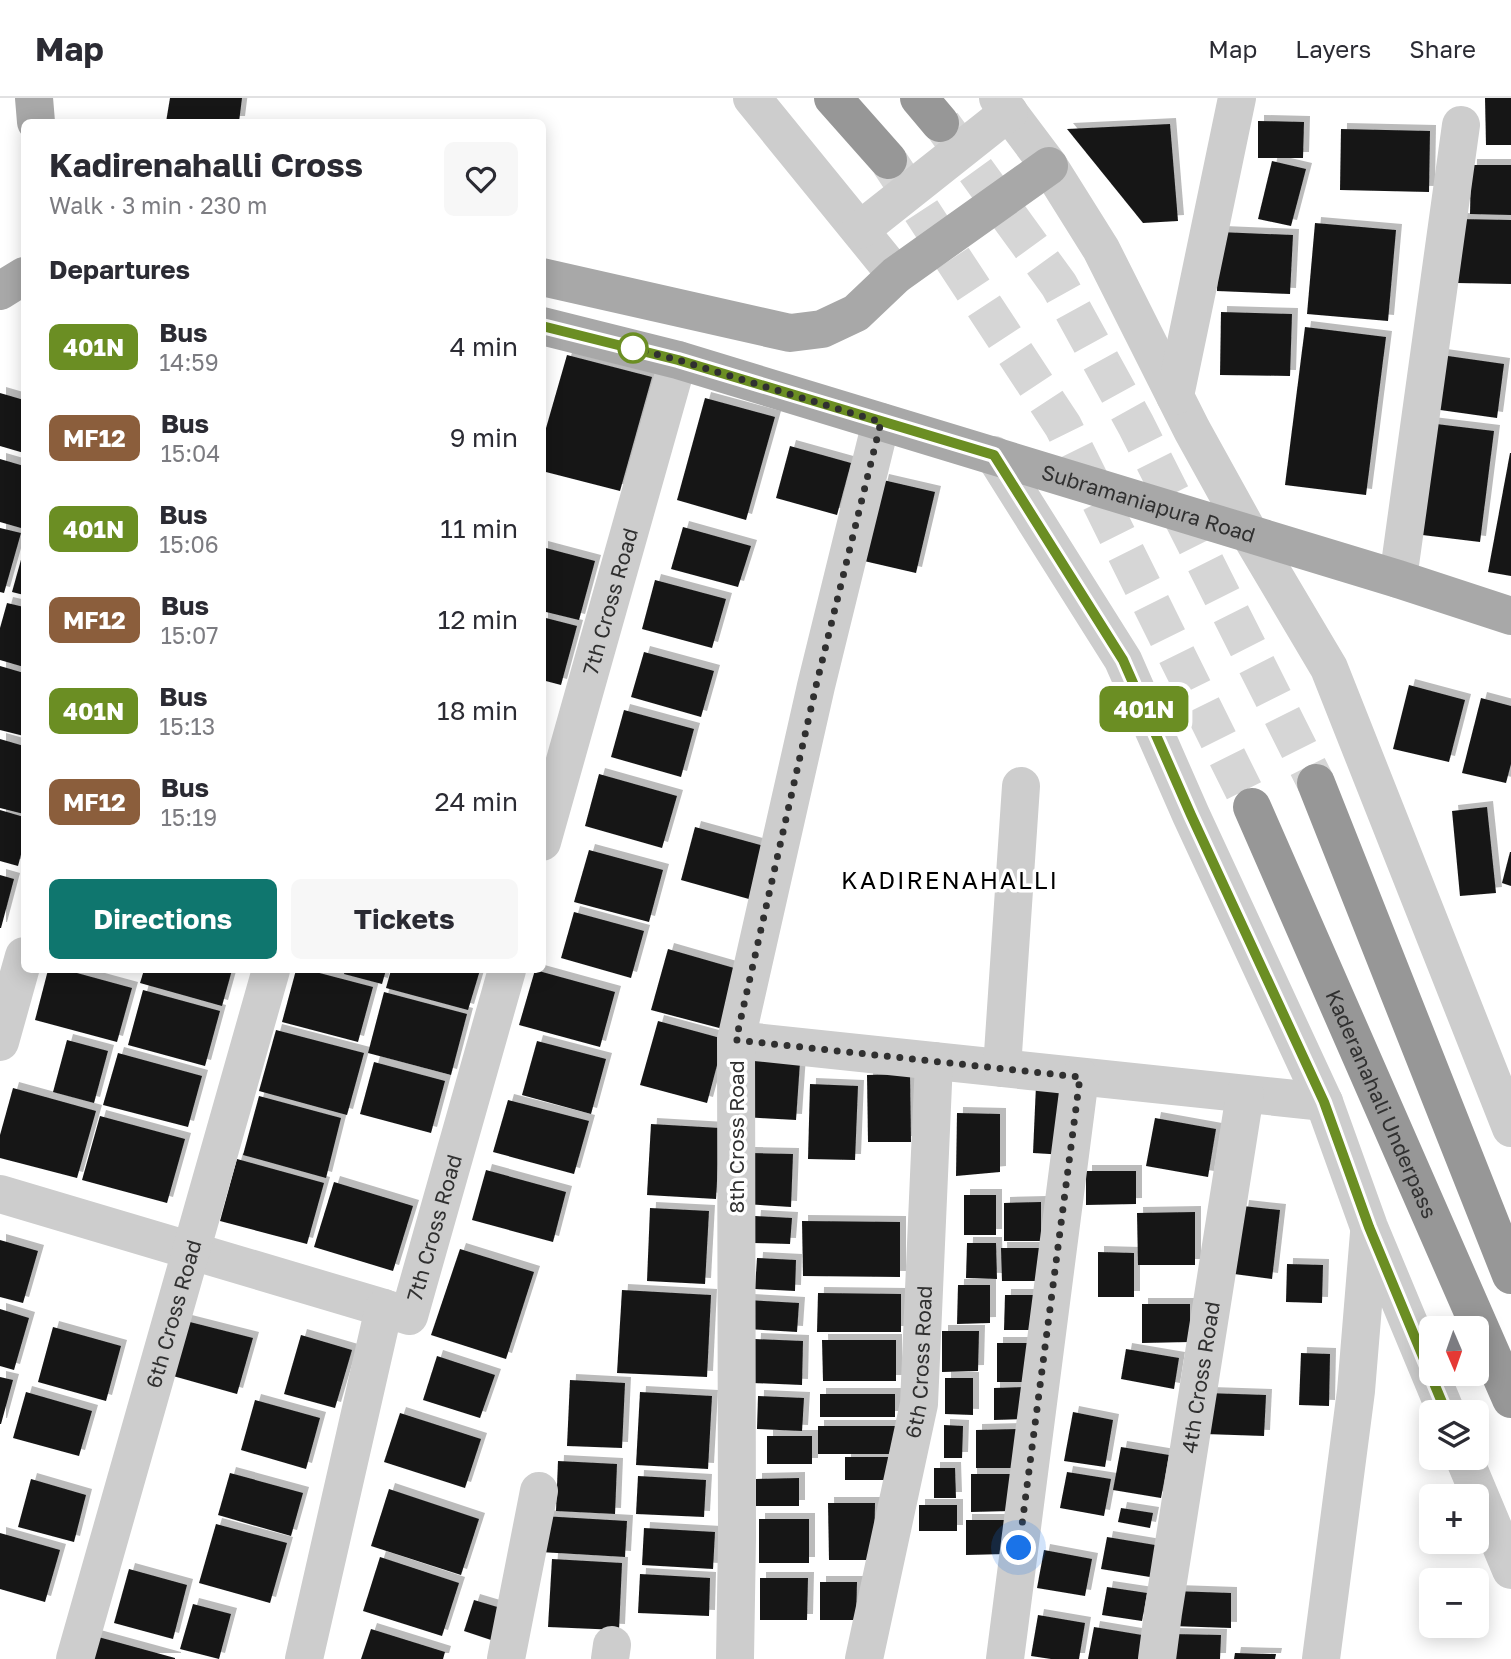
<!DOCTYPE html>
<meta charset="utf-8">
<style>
body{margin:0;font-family:"Golos Text",sans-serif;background:#f7f7f7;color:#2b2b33;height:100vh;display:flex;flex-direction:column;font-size:26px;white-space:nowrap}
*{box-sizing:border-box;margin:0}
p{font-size:23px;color:#7c7c81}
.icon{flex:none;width:38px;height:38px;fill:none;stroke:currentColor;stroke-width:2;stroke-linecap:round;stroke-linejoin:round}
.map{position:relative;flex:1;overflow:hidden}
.details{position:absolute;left:21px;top:21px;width:525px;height:854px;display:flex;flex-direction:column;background:#fff;border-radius:10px;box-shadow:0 4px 18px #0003}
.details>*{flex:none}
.badge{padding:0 14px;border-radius:10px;font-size:24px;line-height:46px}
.needle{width:46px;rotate:178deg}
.controls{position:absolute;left:1419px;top:1218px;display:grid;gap:14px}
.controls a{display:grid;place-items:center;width:70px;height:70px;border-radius:10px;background:#fff;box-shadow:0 4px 18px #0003;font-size:35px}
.you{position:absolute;width:35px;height:35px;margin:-18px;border:5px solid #fff;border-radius:50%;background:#1a73e8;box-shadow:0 0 0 10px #1a73e833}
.map>.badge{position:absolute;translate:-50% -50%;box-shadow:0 0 0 4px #fff}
h2{padding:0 28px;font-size:26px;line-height:63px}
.round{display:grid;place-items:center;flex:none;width:74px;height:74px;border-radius:10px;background:#f7f7f7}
.summary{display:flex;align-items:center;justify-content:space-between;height:119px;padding:0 28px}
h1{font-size:33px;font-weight:700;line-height:52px}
.primary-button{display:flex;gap:14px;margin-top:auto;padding:14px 28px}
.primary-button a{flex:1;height:80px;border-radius:10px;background:#0f766e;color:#fff;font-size:28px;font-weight:700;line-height:80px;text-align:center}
.primary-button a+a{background:#f7f7f7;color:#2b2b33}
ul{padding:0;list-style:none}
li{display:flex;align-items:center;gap:21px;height:91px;padding:0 28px}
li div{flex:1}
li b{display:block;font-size:26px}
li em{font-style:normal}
li .badge{min-width:77px;font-weight:700;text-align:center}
header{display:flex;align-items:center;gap:42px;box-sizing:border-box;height:98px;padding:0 35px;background:#fff;border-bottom:2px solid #e1e1e2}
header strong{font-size:33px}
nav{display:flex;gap:38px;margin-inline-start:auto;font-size:24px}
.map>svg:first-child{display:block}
</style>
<header>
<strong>Map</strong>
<nav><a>Map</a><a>Layers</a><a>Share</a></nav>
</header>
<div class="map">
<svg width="1511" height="1561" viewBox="0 0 1511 1561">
<defs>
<filter id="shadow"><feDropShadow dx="6" dy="-6" stdDeviation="0" flood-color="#0004"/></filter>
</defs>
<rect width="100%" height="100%" fill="#fff"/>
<g fill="#171717" filter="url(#shadow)">
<polygon points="170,0 242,0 239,24 166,24"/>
<polygon points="1485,0 1511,0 1511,47 1486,47"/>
<polygon points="1258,23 1304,24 1303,60 1258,60"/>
<polygon points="1170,26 1178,123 1143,125 1067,31"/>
<polygon points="1341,31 1430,33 1429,94 1340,92"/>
<polygon points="1272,63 1306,71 1291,128 1258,121"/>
<polygon points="1471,67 1511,67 1511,117 1470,116"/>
<polygon points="1459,121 1511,122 1511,186 1457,185"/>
<polygon points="1315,125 1396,132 1388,223 1307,216"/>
<polygon points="1219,134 1293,137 1290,196 1217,193"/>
<polygon points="1221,214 1292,216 1290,278 1220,277"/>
<polygon points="1305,229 1386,239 1366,397 1285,387"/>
<polygon points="1434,256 1504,266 1497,320 1426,310"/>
<polygon points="567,257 652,279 620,393 542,373 542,344"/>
<polygon points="0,295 24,302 24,355 0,348"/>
<polygon points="705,300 775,319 746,422 677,402"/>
<polygon points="1428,325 1494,333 1480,444 1414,436"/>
<polygon points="790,348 851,365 837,417 776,400"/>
<polygon points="1510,355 1511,355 1511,478 1488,474"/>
<polygon points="0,361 24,368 24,419 21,430 0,424"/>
<polygon points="883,382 935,394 916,475 864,463"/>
<polygon points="683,429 751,448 738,489 671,471"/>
<polygon points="0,430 21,435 4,495 0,494"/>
<polygon points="542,449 595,463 579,522 542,513"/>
<polygon points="24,451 24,497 12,494"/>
<polygon points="655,482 726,501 712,550 642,531"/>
<polygon points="7,505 24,509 24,569 0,562 0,530"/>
<polygon points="542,519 577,528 561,587 542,582"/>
<polygon points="644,554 714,573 701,619 631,599"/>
<polygon points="0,568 24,575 24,638 0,632"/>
<polygon points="1409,587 1465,602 1449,664 1393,651"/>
<polygon points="1481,600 1511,608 1511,666 1506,685 1462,675"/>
<polygon points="624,612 694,631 681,679 611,659"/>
<polygon points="0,641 24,648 24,716 0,710"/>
<polygon points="599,676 677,698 662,750 585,728"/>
<polygon points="1487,709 1496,795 1460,798 1452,713"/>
<polygon points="0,712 24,719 24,745 18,768 0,763"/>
<polygon points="695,729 771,750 756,803 681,782"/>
<polygon points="589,752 663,772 649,824 574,804"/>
<polygon points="1510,754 1511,754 1511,788 1502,785"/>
<polygon points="0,777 14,781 1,830 0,830"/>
<polygon points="574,814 644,833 631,880 561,860"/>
<polygon points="668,851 741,872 723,931 651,912"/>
<polygon points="48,872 66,872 132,890 117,944 35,922"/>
<polygon points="144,872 232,872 222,908 140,885"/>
<polygon points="296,872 308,872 373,889 358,944 282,924"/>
<polygon points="345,872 386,872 382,886 344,876"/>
<polygon points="391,872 480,872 468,912 386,890"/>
<polygon points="535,872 615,894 600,949 519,927"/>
<polygon points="143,892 220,913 205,968 128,947"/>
<polygon points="384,894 467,916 451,977 368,955"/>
<polygon points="658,923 724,941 707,1005 640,987"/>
<polygon points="276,932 364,955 347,1017 259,993"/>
<polygon points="67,942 108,953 94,1005 53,994"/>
<polygon points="537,943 606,961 591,1016 522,997"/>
<polygon points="118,955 202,978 188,1029 103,1007"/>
<polygon points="746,961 800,964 796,1022 743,1019"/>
<polygon points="374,964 445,983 431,1035 360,1016"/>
<polygon points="910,976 911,1044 868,1044 867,977"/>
<polygon points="810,986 858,988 855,1062 808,1061"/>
<polygon points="1036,987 1069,989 1066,1057 1033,1055"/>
<polygon points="13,990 96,1013 77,1080 0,1060 0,1037"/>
<polygon points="259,998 341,1020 326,1080 243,1057"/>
<polygon points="508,1002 589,1023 574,1076 493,1054"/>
<polygon points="957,1015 1000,1016 1000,1074 956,1078"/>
<polygon points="100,1018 185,1041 167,1105 82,1082"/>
<polygon points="1155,1020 1216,1031 1208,1079 1146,1068"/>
<polygon points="651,1026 720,1030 716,1101 647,1097"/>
<polygon points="749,1055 793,1056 791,1109 745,1106"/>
<polygon points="237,1061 324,1085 307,1146 220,1123"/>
<polygon points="486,1072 566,1094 553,1144 472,1122"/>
<polygon points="1086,1073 1136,1073 1136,1106 1086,1107"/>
<polygon points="334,1084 413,1108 393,1173 314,1149"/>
<rect x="964" y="1097" width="32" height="40"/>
<polygon points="1041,1104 1041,1143 1004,1143 1004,1105"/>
<polygon points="1243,1108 1280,1112 1272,1181 1234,1176"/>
<polygon points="650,1110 709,1113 705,1186 647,1183"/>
<polygon points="1195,1114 1195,1167 1138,1167 1137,1115"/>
<polygon points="755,1118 792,1120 790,1146 753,1145"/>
<polygon points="802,1123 900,1124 900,1179 803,1178"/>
<polygon points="0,1142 38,1153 23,1205 0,1199"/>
<polygon points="967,1145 996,1145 997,1181 966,1180"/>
<polygon points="1001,1150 1043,1150 1043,1183 1002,1183"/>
<polygon points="460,1151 534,1174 506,1261 431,1237"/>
<polygon points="1098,1154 1134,1155 1134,1199 1098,1199"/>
<polygon points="757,1160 796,1162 795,1193 755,1191"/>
<polygon points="1287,1166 1323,1167 1322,1205 1286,1204"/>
<polygon points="958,1187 990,1187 990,1225 957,1226"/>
<polygon points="622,1192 711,1197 707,1279 617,1275"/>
<polygon points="818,1195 901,1196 901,1234 817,1234"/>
<polygon points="1005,1197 1038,1197 1038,1232 1004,1232"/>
<polygon points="748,1202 799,1205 797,1234 747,1231"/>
<polygon points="1142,1206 1190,1206 1190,1244 1142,1245"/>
<polygon points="0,1211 29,1220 14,1272 0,1268"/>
<polygon points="182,1222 253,1240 237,1296 166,1276"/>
<polygon points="53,1229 121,1248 106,1303 38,1284"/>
<polygon points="942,1233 979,1233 978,1273 942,1274"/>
<polygon points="301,1237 352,1252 335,1310 284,1296"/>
<polygon points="755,1241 803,1243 802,1287 753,1285"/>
<polygon points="822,1242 896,1242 896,1283 823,1283"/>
<rect x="997" y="1245" width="33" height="39"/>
<polygon points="1126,1251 1179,1260 1174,1291 1121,1281"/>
<polygon points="1301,1255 1330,1256 1329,1308 1299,1307"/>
<polygon points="437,1258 495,1277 480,1320 423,1302"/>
<polygon points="0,1279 13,1282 1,1326 0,1326"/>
<polygon points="945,1280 973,1280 973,1317 945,1316"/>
<polygon points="570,1282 625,1285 622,1350 567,1348"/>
<polygon points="1026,1289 1026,1321 994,1322 994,1290"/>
<polygon points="26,1294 92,1313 79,1358 13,1340"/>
<polygon points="640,1294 712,1298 708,1371 636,1367"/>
<polygon points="1206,1295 1266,1297 1264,1338 1205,1336"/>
<rect x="820" y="1296" width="75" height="23"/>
<polygon points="758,1298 804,1300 802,1333 757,1331"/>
<polygon points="255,1302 320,1320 306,1371 241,1352"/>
<polygon points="1073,1314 1113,1322 1105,1369 1064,1363"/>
<polygon points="400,1315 481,1341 465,1390 384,1364"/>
<polygon points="944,1327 963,1328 962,1360 944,1360"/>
<rect x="818" y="1328" width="79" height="28"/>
<polygon points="1017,1331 1017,1370 976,1370 976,1332"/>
<rect x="767" y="1338" width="45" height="28"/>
<polygon points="1121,1349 1169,1357 1161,1400 1113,1392"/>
<rect x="845" y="1359" width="44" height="23"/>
<polygon points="558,1363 617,1366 615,1416 556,1413"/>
<polygon points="934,1370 955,1370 956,1400 934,1400"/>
<polygon points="1067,1374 1111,1381 1104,1418 1060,1410"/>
<polygon points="230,1375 303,1395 291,1438 218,1417"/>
<polygon points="971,1376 1011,1376 1011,1413 971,1414"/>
<polygon points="638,1378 706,1382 704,1419 636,1416"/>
<polygon points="799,1380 799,1408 756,1408 756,1381"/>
<polygon points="31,1381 86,1397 74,1444 18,1429"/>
<polygon points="389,1391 479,1421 461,1477 371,1448"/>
<polygon points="828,1405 875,1405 874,1462 829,1462"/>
<rect x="919" y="1407" width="38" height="26"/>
<polygon points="1121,1410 1153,1415 1150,1430 1118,1424"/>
<polygon points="542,1418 627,1423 625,1459 540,1454"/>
<rect x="759" y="1421" width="50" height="44"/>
<polygon points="966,1422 1006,1422 1006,1456 966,1457"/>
<polygon points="216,1426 287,1445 270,1505 199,1485"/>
<polygon points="644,1430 715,1434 713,1471 642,1467"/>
<polygon points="0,1435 60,1452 45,1504 0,1491"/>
<polygon points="1107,1439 1161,1448 1156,1480 1101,1471"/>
<polygon points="1044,1452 1092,1461 1085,1498 1037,1490"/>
<polygon points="380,1459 459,1485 442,1538 363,1513"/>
<polygon points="552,1461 622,1465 619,1532 548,1529"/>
<polygon points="129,1471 187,1487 173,1541 114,1525"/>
<polygon points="640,1476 710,1480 709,1518 638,1515"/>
<polygon points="760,1480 808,1480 807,1522 760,1522"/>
<polygon points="820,1484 857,1484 856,1522 820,1522"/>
<polygon points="1107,1489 1147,1495 1142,1523 1102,1517"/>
<polygon points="1172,1493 1231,1495 1231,1530 1171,1528"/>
<polygon points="474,1502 504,1511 494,1543 464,1533"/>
<polygon points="193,1506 231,1516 219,1561 180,1551"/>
<polygon points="1038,1517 1085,1525 1079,1561 1051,1561 1031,1558"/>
<polygon points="1094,1529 1142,1537 1139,1561 1088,1561"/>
<polygon points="371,1531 445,1554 443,1561 361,1561"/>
<polygon points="1171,1536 1221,1537 1220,1561 1171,1561"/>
<polygon points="91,1537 175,1560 175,1561 84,1561"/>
<polygon points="1235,1555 1276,1556 1275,1561 1234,1561"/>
</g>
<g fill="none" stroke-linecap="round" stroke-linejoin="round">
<g stroke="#d6d6d6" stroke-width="38" stroke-dasharray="38 19" stroke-linecap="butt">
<polyline points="942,26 1059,187 1136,327 1316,685"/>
<polyline points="890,65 1063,328 1252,709"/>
</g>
<g stroke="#cdcdcd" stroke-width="38">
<polyline points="752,0 896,177"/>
<polyline points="998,0 1049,68 1101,151 1192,332 1249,435 1329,570 1511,1030"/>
<polyline points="860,132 1009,14"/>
<polyline points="1175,298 1237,0"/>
<polyline points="994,357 1123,562 1191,717 1324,1004 1369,1129 1446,1314"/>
<polyline points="1398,481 1461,27"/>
<path id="s1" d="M542,744l136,-482"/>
<polyline points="736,942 1324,1004"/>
<polyline points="0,944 24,858"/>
<polyline points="1002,970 1021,688"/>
<polyline points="0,1096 384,1210"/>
<polyline points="1464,1360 1511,1472"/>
<path id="s2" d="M75,1561l196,-689"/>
<path id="s3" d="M304,1561l80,-351 25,8 98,-346"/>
<polyline points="506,1561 539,1393"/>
<polyline points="610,1561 612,1547"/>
<polyline points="735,1561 737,1440 736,942 816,588 881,324"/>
<path id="s4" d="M864,1561l55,-255 15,-343"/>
<polyline points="1005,1561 1080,979"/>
<path id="s5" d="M1157,1561l6,-46 82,-519"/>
<polyline points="1321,1561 1356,1293 1369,1135"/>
</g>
<g stroke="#a8a8a8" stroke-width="38">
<polyline points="34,0 36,24"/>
<polyline points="542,179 790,235 822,231 856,215 896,177 1049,68"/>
<polyline points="0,193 24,178"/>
<path id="s6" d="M542,228l136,34 720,219 113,37"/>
</g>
<g stroke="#979797" stroke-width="38">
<polyline points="833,0 888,62"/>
<polyline points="919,0 940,25"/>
<polyline points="1316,685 1511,1177"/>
<path id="s7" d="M1252,709l259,592"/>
</g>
</g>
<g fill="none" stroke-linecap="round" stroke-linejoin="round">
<g stroke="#fff" stroke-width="16">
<polyline id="line" points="542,228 678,262 994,357 1123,562 1191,717 1324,1004 1369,1129 1446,1314"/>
</g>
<use href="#line" stroke="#6b8e23" stroke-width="10"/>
<polyline stroke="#303030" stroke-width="7" stroke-dasharray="0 12.6" points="633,250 678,262 881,324 816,588 736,942 1080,979 1019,1450"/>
</g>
<circle fill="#fff" stroke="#6b8e23" stroke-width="3.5" cx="633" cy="250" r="14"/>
<g text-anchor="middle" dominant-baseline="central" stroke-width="7" stroke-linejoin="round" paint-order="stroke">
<g font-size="21" fill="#303030" stroke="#fff">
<text stroke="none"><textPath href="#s6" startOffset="632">Subramaniapura Road</textPath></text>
<text stroke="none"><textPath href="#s1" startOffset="250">7th Cross Road</textPath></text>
<text stroke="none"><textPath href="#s7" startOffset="324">Kaderanahali Underpass</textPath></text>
<text transform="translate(736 1039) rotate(-90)">8th Cross Road</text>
<text stroke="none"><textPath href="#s3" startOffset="478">7th Cross Road</textPath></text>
<text stroke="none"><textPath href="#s2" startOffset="359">6th Cross Road</textPath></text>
<text stroke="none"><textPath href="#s4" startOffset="303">6th Cross Road</textPath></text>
<text stroke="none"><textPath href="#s5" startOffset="285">4th Cross Road</textPath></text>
</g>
<g font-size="24" letter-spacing="2" fill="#000" stroke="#fff">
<text x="950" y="781">KADIRENAHALLI</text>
</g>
</g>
</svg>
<div class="controls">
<a><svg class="needle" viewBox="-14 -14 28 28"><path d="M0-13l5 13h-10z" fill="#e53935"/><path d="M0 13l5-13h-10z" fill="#7c7c81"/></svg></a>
<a><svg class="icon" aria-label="layers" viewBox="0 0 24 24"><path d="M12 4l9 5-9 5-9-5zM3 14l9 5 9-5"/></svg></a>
<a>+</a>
<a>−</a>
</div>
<div class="you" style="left:1019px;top:1450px"></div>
<b class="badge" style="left:1144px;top:611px;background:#6b8e23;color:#fff">401N</b>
<section class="details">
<div class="summary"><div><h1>Kadirenahalli Cross</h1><p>Walk · 3 min · 230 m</p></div><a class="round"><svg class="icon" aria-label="heart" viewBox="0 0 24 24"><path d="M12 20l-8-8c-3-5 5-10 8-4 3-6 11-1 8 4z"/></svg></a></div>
<h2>Departures</h2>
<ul>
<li><span class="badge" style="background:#6b8e23;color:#fff">401N</span><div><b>Bus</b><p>14:59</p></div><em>4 min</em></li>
<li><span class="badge" style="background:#8b5e3c;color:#fff">MF12</span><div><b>Bus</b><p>15:04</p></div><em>9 min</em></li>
<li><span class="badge" style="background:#6b8e23;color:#fff">401N</span><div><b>Bus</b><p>15:06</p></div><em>11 min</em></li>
<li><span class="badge" style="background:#8b5e3c;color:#fff">MF12</span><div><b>Bus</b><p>15:07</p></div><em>12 min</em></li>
<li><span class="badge" style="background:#6b8e23;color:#fff">401N</span><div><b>Bus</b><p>15:13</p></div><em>18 min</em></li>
<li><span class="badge" style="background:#8b5e3c;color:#fff">MF12</span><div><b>Bus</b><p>15:19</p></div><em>24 min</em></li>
</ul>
<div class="primary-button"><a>Directions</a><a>Tickets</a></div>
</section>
</div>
